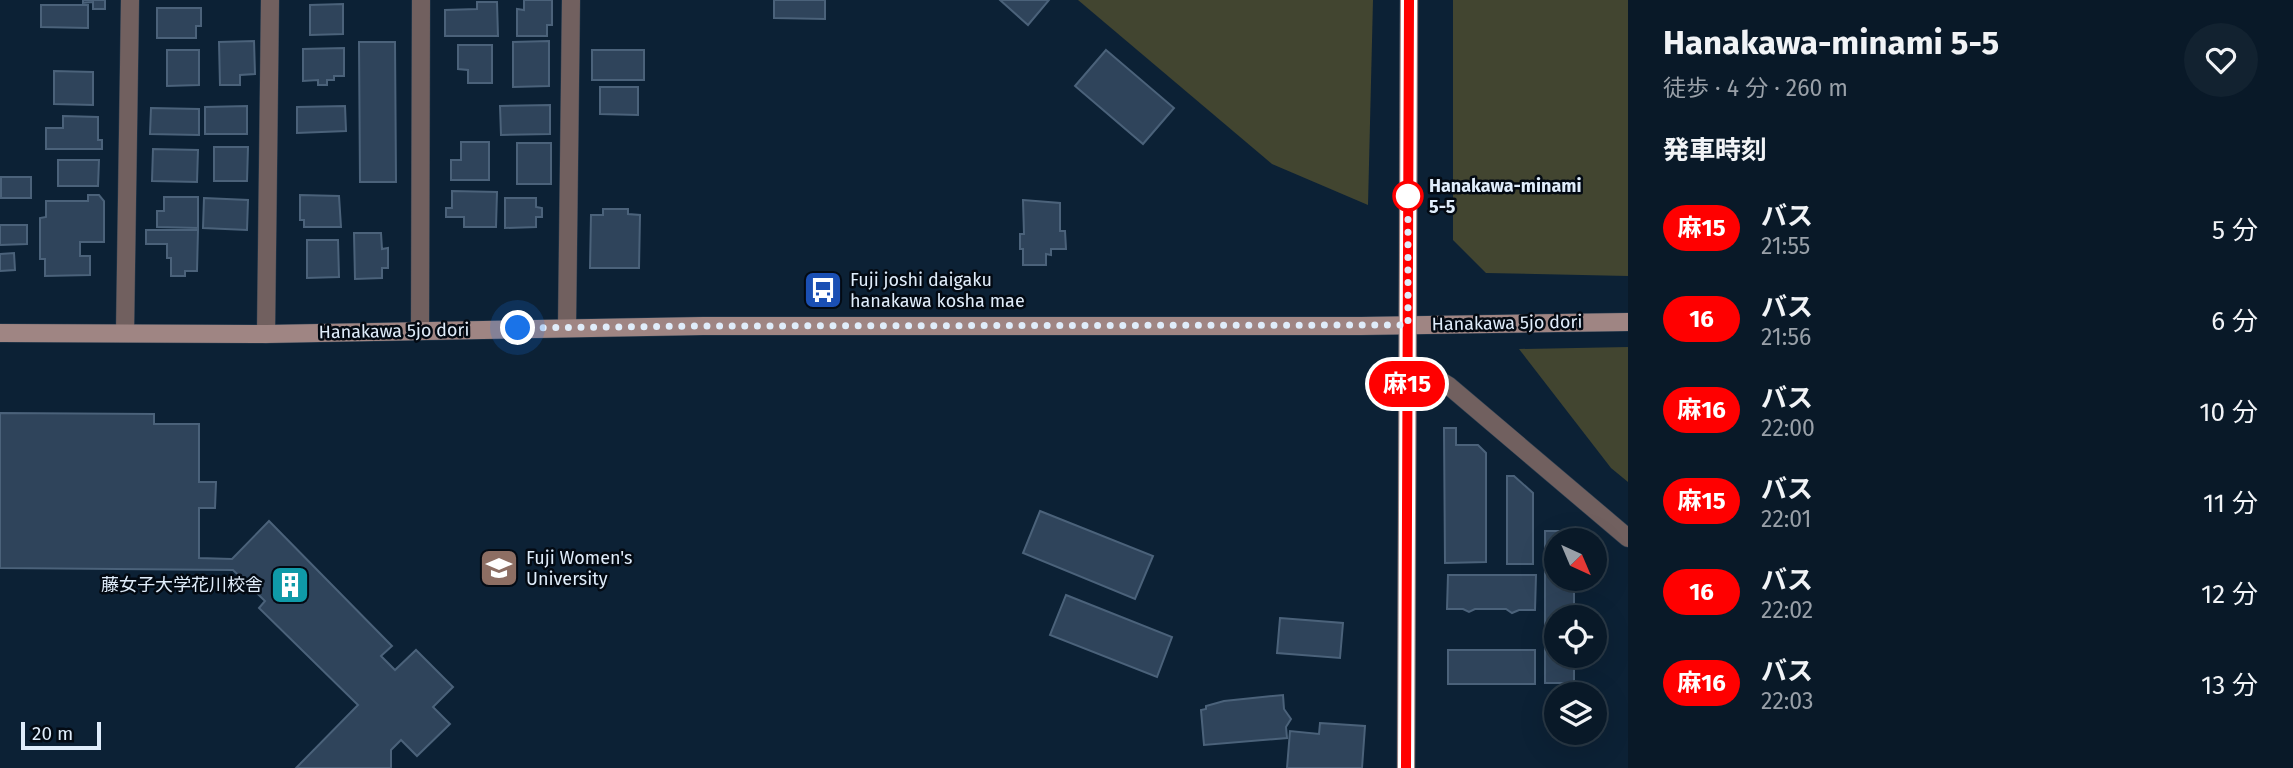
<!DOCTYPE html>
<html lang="ja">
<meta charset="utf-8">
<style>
body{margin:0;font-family:"Fira Sans","Noto Sans JP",sans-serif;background:#122230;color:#f1f3f6;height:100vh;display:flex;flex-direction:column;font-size:26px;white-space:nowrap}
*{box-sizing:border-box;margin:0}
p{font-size:23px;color:#99a0a8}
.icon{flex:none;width:38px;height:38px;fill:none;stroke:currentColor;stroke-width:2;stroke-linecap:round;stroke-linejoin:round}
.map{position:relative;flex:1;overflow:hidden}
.drawer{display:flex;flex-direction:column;background:#091928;width:665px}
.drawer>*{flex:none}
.badge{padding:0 14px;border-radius:23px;font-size:24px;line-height:46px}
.needle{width:46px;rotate:136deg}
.buttons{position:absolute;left:1544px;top:528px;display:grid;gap:14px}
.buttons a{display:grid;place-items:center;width:63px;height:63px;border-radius:50%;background:#091928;box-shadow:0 7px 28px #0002,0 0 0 2px #293845;font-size:35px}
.scale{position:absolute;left:21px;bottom:18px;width:80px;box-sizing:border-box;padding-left:7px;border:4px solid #e0edfb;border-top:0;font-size:19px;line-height:24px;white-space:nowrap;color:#e0edfb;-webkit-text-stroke:5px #030a13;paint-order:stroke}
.you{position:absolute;width:35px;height:35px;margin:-18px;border:5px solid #fff;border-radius:50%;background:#1a73e8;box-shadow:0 0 0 10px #1a73e833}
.map>.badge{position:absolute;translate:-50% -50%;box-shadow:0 0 0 4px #fff}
h2{padding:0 35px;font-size:26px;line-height:63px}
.round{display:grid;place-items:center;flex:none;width:74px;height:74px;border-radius:37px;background:#122230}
.head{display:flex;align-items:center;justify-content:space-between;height:119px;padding:0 35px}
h1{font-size:33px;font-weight:700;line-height:52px}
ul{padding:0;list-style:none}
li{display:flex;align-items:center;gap:21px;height:91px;padding:0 35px}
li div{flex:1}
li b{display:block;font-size:26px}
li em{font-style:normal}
li .badge{min-width:77px;font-weight:700;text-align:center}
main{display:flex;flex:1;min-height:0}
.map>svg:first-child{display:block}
</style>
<main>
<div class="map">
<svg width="1628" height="768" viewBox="0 0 1628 768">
<rect width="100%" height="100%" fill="#0c2135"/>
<g fill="#424530">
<polygon points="1078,0 1373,0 1368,205 1272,164"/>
<polygon points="1453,0 1628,0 1628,276 1486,273 1453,240"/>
<polygon points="1628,347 1628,482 1611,468 1519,349"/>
</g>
<g fill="#2f445b" stroke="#4b627a" stroke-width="2">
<polygon points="83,0 105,0 105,9 93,9 93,2 83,3"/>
<polygon points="524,0 552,0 552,25 547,25 547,36 517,36 517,9 524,10"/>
<polygon points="774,0 825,0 825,19 774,18"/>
<polygon points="1000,0 1049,0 1028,25"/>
<polygon points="477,2 497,2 498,36 445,36 445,10 477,9"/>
<polygon points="343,4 343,34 310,35 310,5"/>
<polygon points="41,5 88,5 88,28 41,27"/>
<polygon points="157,8 201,8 201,26 196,26 196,38 157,38"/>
<polygon points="254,41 255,74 240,75 240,85 220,85 219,42"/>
<polygon points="549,41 549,86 513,87 513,42"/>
<polygon points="359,42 395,42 396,182 360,182"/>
<polygon points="458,45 492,45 492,83 468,83 468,70 458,69"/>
<polygon points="344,48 344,76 334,76 334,80 327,80 327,85 318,85 318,80 303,81 303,49"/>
<polygon points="167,50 199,50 199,85 167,86"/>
<rect x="592" y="50" width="52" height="30"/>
<polygon points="1106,50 1174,108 1143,144 1075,86"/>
<polygon points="54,71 93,72 93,105 54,104"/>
<polygon points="600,87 638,87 638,115 600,114"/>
<polygon points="550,105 550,134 501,135 500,106"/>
<polygon points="247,106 247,134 205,134 205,107"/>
<polygon points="345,106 346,131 297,133 297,107"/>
<polygon points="151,108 199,109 199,135 150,134"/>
<polygon points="63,116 98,117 98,140 102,140 102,149 46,149 46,128 63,128"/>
<polygon points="461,142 489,142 489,180 451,180 451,160 461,160"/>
<rect x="517" y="143" width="34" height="41"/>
<polygon points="214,147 248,147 247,181 214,181"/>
<polygon points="153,149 198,150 197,182 152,181"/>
<polygon points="58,160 99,160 98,186 58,186"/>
<rect x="1" y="177" width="30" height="21"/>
<polygon points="452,191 497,192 496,227 464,227 464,217 446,217 446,208 452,208"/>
<polygon points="88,195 99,195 104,201 104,242 80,242 80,256 90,256 90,275 45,276 45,259 40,259 40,218 46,217 46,201 88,201"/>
<polygon points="300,195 339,196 341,227 304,227 304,220 300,220"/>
<polygon points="164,197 198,197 198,228 157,227 157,211 164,211"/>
<polygon points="204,198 248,200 247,230 203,228"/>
<polygon points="505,198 536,198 536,207 542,208 542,217 536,217 536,227 505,228"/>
<polygon points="1023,200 1060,203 1060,231 1065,231 1066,249 1051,249 1051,255 1046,254 1046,265 1023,265 1023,249 1020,249 1020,234 1024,234"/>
<polygon points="603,209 628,209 628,214 640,215 639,268 590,268 591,215 603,215"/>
<polygon points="0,225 27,225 27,244 0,245"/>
<polygon points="146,230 198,230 197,271 185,271 185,276 171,276 171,258 167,258 167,244 146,244"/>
<polygon points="354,233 381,233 382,249 388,248 388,268 382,268 382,278 355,279"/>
<polygon points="307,240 338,240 339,277 307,278"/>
<polygon points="14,253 15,270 0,271 0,254"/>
<polygon points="0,413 154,414 154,424 199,424 199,482 216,482 215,508 199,508 199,558 232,559 269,521 392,646 381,656 395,670 416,650 453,687 433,707 450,724 417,756 401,740 391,750 391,768 296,768 358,705 259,608 265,601 233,570 0,568"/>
<polygon points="1444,428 1456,428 1456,445 1478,445 1486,453 1486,562 1445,563"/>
<polygon points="1507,476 1514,476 1533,493 1533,564 1507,564"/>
<polygon points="1040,511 1153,556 1135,599 1023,553"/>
<polygon points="1545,531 1574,531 1574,541 1556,541 1556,579 1574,579 1574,618 1556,618 1556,656 1574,656 1574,683 1545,683"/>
<polygon points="1448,575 1536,575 1535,610 1519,610 1512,613 1506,609 1475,609 1469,612 1463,609 1447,609"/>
<polygon points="1066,595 1172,637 1157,677 1050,635"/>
<polygon points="1280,618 1343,623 1340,658 1277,653"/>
<rect x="1448" y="650" width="87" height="34"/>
<polygon points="1283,695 1284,709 1291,719 1286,727 1287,738 1204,745 1201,710 1206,709 1206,706 1224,701"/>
<polygon points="1320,723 1365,726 1362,768 1287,768 1290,731 1319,734"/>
</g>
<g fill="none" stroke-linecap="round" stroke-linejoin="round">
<g stroke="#2a3e51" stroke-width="19">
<g id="street">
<polyline points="567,327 571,0"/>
<polyline points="420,331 421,0"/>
<polyline points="125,333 130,0"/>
<polyline points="266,334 270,0"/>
<polyline points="1407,361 1449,386 1628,538"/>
</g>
</g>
<g stroke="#2a3e51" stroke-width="19">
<g id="secondary">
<polyline points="0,333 266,334 703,326 1361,326 1628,322"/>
<polyline points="1406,768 1409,0"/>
</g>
</g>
<use href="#street" stroke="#71605f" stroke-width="18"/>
<use href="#secondary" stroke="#9f8583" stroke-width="18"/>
</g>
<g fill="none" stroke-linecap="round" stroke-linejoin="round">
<g stroke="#fff" stroke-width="16">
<polyline id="line" points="1406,768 1409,0"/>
</g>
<use href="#line" stroke="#f00" stroke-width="10"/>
<polyline stroke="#e0edfb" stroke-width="7" stroke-dasharray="0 12.6" points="518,328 703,326 1408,325 1408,185 1408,196"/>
</g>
<defs>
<g id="bus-square" transform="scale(2.0125)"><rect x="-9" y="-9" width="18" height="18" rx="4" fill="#1a4fb4" stroke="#030a13"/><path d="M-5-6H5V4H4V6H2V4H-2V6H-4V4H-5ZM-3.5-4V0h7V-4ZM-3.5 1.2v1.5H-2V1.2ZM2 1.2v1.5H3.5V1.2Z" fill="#fff"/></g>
<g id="university-square" transform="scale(2.0125)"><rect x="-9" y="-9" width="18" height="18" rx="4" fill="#8d6e63" stroke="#030a13"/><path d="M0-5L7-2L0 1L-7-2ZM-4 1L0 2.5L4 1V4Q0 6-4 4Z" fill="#fff"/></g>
<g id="building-square" transform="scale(2.0125)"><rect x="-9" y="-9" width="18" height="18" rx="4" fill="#0f9aa8" stroke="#030a13"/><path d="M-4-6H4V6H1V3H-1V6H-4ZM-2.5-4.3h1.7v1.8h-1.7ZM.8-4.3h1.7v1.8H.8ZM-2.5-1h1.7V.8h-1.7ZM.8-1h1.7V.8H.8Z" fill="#fff"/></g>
</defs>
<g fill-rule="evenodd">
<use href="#bus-square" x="823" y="290"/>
<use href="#university-square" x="499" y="568"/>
<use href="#building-square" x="290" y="585"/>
</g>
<circle fill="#fff" stroke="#f00" stroke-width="3.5" cx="1408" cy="196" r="14"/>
<g text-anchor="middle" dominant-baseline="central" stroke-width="5" stroke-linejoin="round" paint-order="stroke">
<g font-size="18" font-weight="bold" fill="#e0edfb" stroke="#030a13" text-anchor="start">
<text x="1429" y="186">Hanakawa-minami<tspan x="1429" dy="21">5-5</tspan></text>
</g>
<g font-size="18" fill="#e0edfb" stroke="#030a13" text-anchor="start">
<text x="850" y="280">Fuji joshi daigaku<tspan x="850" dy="21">hanakawa kosha mae</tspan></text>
<text x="526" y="558">Fuji Women's<tspan x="526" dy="21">University</tspan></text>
<text x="263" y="585" text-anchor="end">藤女子大学花川校舎</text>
</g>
<g font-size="18" fill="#e0edfb" stroke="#030a13">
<text transform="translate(1507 323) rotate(-1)">Hanakawa 5jo dori</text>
<text transform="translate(394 331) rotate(-1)">Hanakawa 5jo dori</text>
</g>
</g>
</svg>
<div class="buttons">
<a><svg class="needle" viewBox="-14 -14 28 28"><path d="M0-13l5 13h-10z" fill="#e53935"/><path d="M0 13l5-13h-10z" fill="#99a0a8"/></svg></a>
<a><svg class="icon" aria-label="locate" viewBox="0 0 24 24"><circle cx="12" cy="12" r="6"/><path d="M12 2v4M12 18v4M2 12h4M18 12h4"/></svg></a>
<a><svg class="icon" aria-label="layers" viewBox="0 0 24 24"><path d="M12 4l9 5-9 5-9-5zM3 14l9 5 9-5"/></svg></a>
</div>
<div class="scale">20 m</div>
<div class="you" style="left:518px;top:328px"></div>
<b class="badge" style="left:1407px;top:384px;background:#f00;color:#fff">麻15</b>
</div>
<section class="drawer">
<div class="head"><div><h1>Hanakawa-minami 5-5</h1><p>徒歩 · 4 分 · 260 m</p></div><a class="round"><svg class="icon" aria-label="heart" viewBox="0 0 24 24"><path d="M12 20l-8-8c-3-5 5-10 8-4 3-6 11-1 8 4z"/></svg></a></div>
<h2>発車時刻</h2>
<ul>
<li><span class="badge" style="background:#f00;color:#fff">麻15</span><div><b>バス</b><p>21:55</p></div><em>5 分</em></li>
<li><span class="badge" style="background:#f00;color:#fff">16</span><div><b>バス</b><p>21:56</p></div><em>6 分</em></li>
<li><span class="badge" style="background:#f00;color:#fff">麻16</span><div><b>バス</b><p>22:00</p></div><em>10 分</em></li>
<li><span class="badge" style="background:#f00;color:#fff">麻15</span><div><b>バス</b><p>22:01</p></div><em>11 分</em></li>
<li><span class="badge" style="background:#f00;color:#fff">16</span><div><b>バス</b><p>22:02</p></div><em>12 分</em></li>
<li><span class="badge" style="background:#f00;color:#fff">麻16</span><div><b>バス</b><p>22:03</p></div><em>13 分</em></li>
</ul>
</section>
</main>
